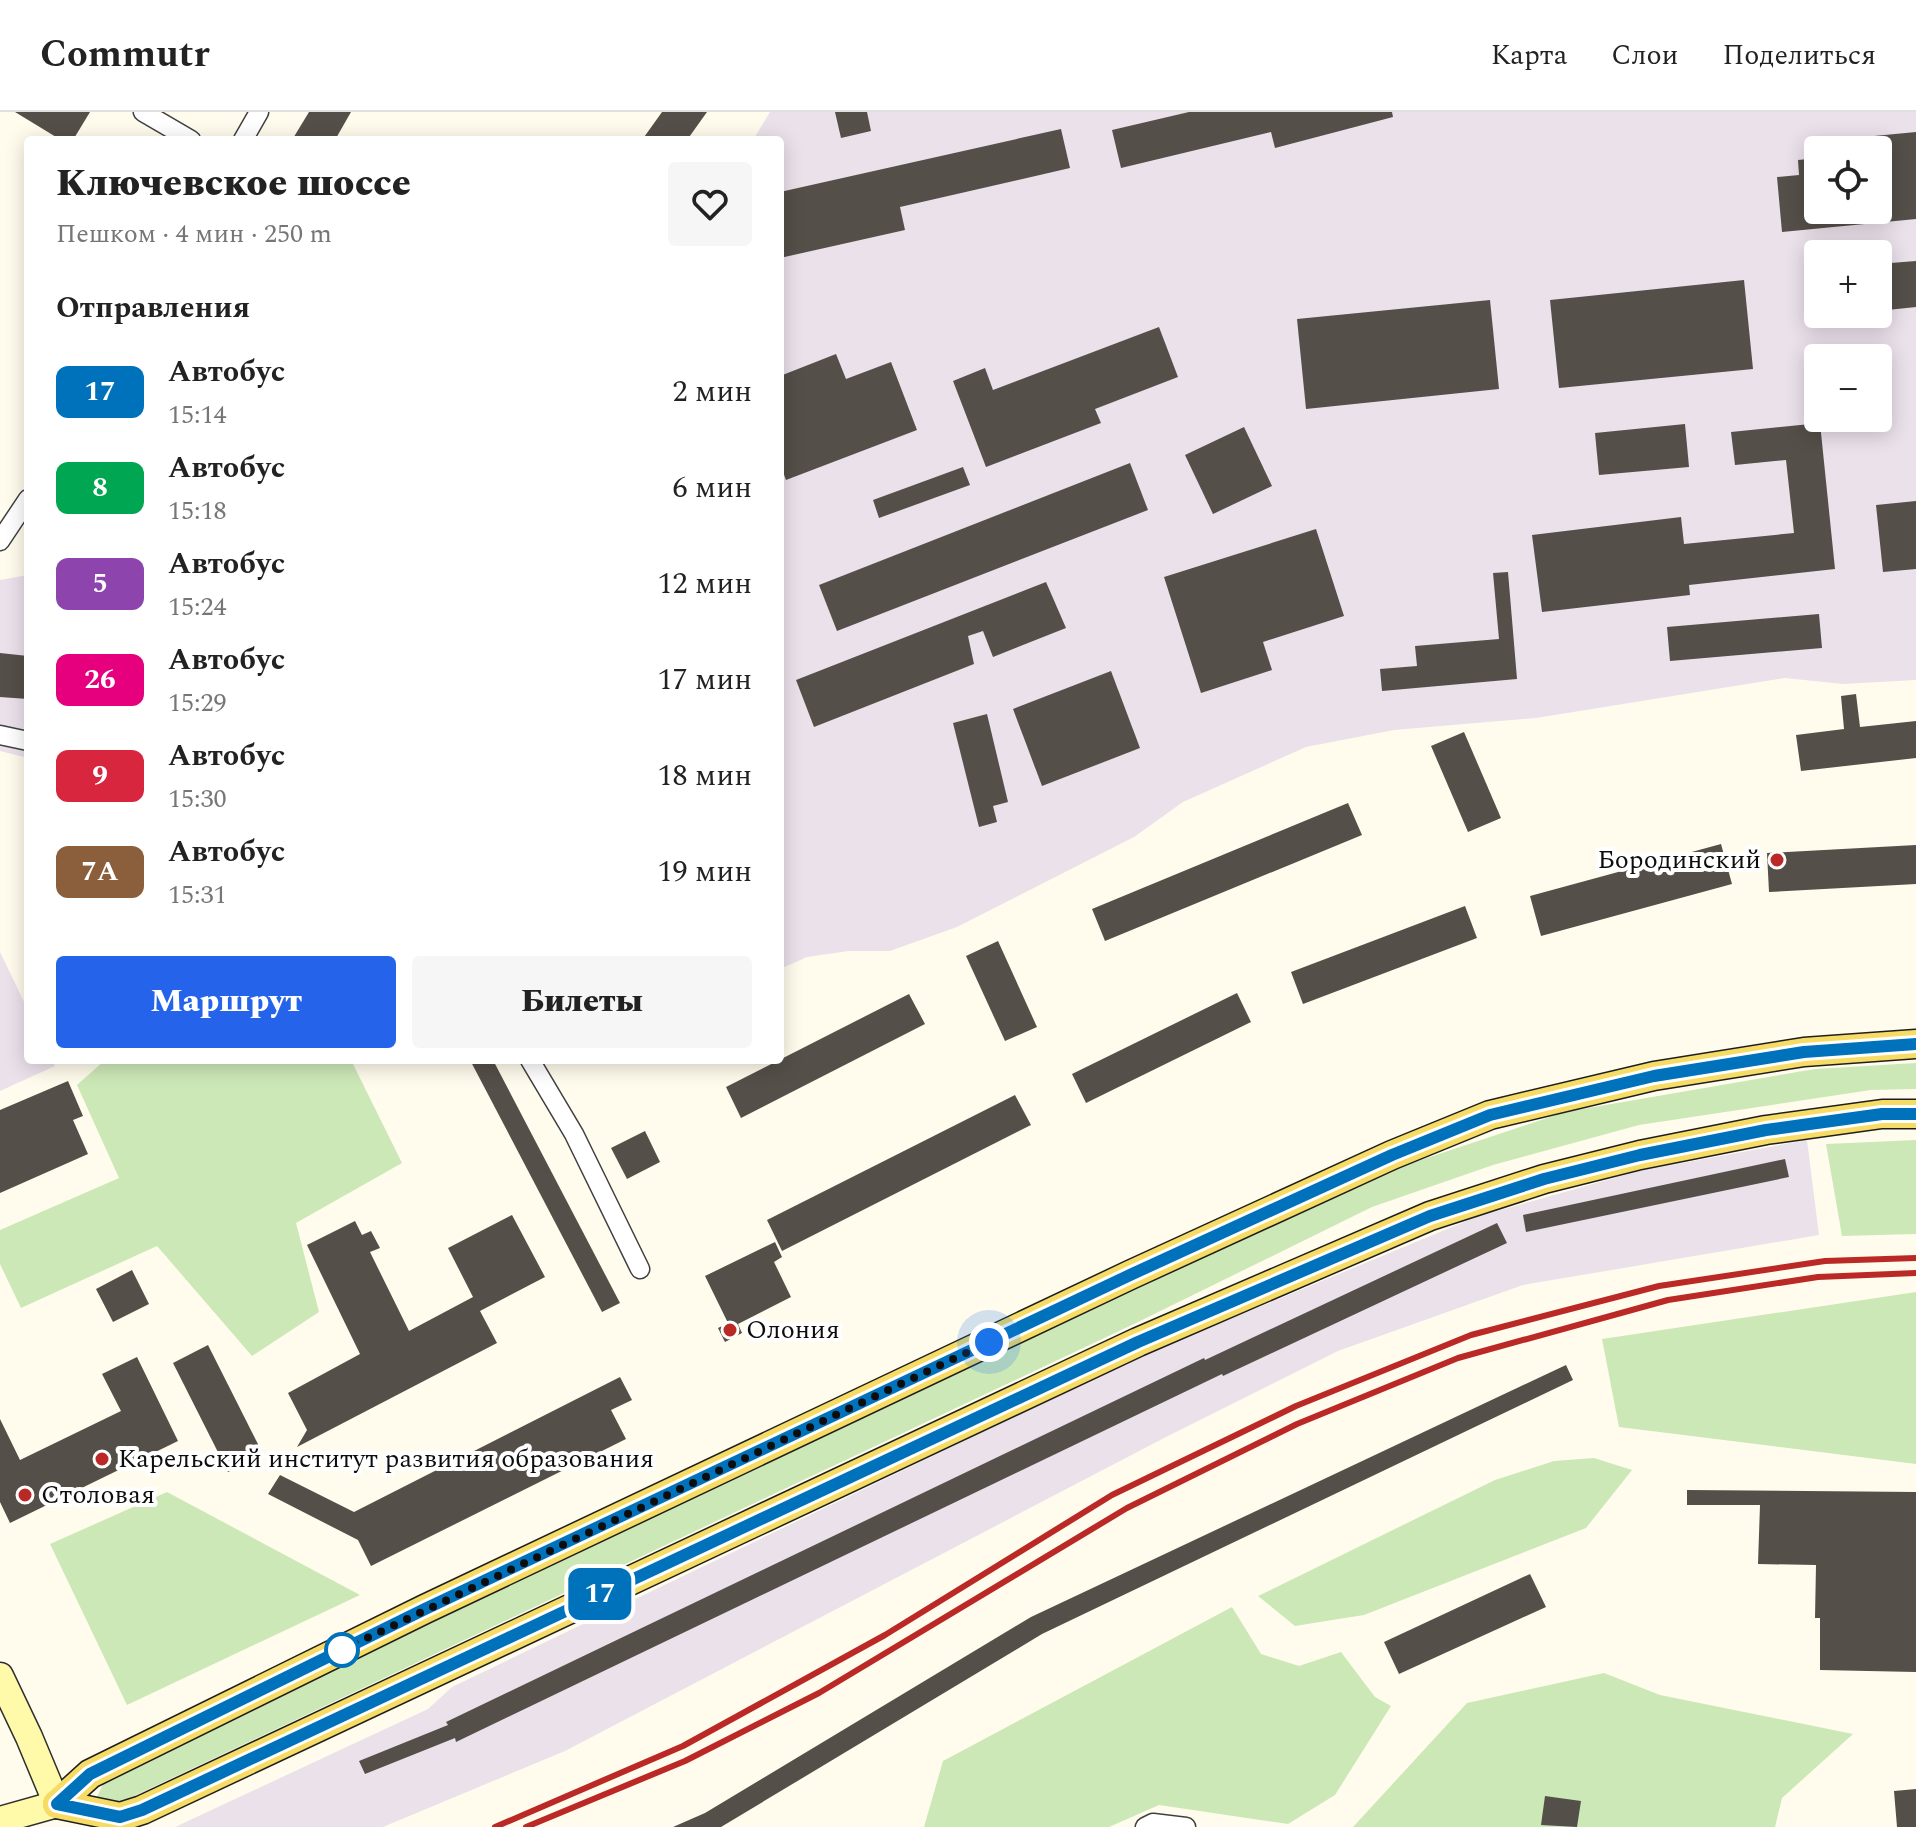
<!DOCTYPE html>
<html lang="ru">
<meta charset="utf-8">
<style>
body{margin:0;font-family:Spectral,serif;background:#f6f6f6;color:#222;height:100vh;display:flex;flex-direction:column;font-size:30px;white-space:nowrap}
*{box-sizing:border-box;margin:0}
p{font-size:26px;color:#767676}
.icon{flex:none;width:44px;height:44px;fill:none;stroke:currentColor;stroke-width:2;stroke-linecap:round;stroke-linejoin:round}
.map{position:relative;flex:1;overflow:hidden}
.sheet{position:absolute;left:24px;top:24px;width:760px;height:928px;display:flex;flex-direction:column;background:#fff;border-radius:8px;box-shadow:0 4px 20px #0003}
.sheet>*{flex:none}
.badge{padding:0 16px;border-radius:12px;font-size:28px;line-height:52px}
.controls{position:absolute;left:1804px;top:24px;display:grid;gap:16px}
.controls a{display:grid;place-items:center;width:88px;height:88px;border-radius:8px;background:#fff;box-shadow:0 4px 20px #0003;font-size:40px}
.you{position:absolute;width:40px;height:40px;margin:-20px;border:6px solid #fff;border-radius:50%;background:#1a73e8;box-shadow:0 0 0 12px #1a73e833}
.map>.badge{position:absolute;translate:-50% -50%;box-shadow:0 0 0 4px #fff}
h2{padding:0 32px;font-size:30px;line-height:72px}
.round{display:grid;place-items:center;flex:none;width:84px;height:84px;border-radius:8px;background:#f6f6f6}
.headline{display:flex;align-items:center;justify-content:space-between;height:136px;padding:0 32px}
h1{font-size:38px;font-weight:800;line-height:60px}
.primary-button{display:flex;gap:16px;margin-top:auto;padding:16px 32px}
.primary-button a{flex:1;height:92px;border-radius:8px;background:#2563eb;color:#fff;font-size:32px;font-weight:800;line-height:92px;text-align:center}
.primary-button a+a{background:#f6f6f6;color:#222}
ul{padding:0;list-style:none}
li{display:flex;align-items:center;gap:24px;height:96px;padding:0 32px}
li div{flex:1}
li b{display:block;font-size:30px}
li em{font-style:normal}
li .badge{min-width:88px;font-weight:700;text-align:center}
header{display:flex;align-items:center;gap:48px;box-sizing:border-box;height:112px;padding:0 40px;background:#fff;border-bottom:2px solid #e0e0e0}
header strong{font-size:38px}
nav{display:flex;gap:44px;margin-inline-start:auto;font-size:28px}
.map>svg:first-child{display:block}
</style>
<header>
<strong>Commutr</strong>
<nav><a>Карта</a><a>Слои</a><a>Поделиться</a></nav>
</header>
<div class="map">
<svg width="1916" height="1715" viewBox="0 0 1916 1715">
<rect width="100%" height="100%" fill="#fffced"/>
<g fill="#ebe1eb" fill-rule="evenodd">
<path d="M770,0h1146v568l-73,4 -58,-6 -249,40 -142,12 -88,17 -123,55 -49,35 -177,90 -67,24h-41l-42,6 -27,12v-829h-27zM1818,38h60v60h-60zM1818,142h60v60h-60zM1818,246h60v60h-60z"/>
<polygon points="28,463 28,646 0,639 0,468"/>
<polygon points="0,840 28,898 28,948 52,948 55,954 0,979"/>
<polygon points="1807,1028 1819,1123 1523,1173 1338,1239 1166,1325 565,1639 383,1715 175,1715 428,1597 452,1575 1139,1245 1476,1105 1639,1059"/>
</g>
<g fill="#cde8b7">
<polygon points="105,948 351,948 402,1051 296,1111 319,1200 252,1244 157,1134 21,1196 0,1152 0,1118 119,1066 77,973"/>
<polygon points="1916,951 1916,977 1871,978 1639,1013 1493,1053 1372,1095 1136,1211 115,1693 96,1687 106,1666 1136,1172 1406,1053 1565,1000 1815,957"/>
<polygon points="1916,1028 1916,1122 1842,1124 1826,1032"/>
<polygon points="1916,1180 1916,1352 1619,1315 1602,1227"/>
<polygon points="1594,1346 1632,1358 1586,1416 1364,1503 1295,1514 1258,1484 1495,1368 1554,1349"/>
<polygon points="167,1380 360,1483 127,1593 50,1432"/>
<polygon points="1232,1495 1261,1542 1299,1554 1341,1540 1375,1585 1391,1594 1335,1683 1288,1712 1159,1693 1109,1715 924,1715 943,1649"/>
<polygon points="1604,1561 1660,1583 1853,1622 1782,1686 1775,1715 1353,1715 1467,1591"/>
</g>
<g fill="#554f49">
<polygon points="15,0 90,0 73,28 61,28"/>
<polygon points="309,0 351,0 335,28 292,28"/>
<polygon points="662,0 707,0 687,28 642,28"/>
<polygon points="835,0 867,0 871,19 841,26"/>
<polygon points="1189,0 1392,0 1393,5 1275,36 1271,20 1121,56 1112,18"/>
<polygon points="1061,17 1070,56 900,95 905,118 780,146 780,80"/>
<polygon points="1916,20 1916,107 1782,120 1777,65 1799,63 1798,48 1818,46 1818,98 1878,98 1878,38 1844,38 1843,27"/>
<polygon points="1916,149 1916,195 1878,199 1878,152"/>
<polygon points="1744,168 1753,257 1559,276 1550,188"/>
<polygon points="1490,188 1499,277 1306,297 1297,207"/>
<polygon points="1159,215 1178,265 1095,297 1101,311 986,355 953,269 985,256 993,278"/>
<polygon points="836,242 846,267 891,250 917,318 786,368 780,352 780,264"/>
<polygon points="1820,311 1835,457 1689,473 1690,483 1542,500 1532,423 1681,405 1684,432 1794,421 1786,348 1735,353 1731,320"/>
<polygon points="1685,312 1689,355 1599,363 1595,321"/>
<polygon points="1244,315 1272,374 1213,402 1185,343"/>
<polygon points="1130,351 1148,398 837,519 819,473"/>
<polygon points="963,355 970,373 879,406 873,388"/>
<polygon points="1916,389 1916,457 1883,460 1876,393"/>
<polygon points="1316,417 1344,504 1263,530 1272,558 1201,581 1164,465"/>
<polygon points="1508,460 1517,567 1382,579 1380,557 1417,554 1415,534 1499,527 1493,461"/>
<polygon points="1046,470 1066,516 993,545 983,519 968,524 974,552 814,615 796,568"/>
<polygon points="1819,502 1822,536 1670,549 1667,515"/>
<polygon points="0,541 28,544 28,587 0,585"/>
<polygon points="1111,559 1140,636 1042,674 1013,597"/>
<polygon points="1856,582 1860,615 1916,609 1916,646 1801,659 1796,623 1844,617 1841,584"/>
<polygon points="987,602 1008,690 993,694 997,710 979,715 953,611"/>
<polygon points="1464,620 1501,706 1468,720 1431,634"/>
<polygon points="1348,691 1362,723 1105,829 1092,797"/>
<polygon points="1721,732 1732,772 1541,824 1530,784"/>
<polygon points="1916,733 1916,772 1769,780 1767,741"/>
<polygon points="1465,794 1477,826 1303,892 1291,860"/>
<polygon points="998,829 1037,915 1005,929 966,844"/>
<polygon points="1237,881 1251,910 1086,991 1072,962"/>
<polygon points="909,882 925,912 741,1006 726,975"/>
<polygon points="470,948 493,948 620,1191 602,1200"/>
<polygon points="68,969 83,1004 73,1008 88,1042 0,1081 0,998"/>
<polygon points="1015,983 1031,1013 782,1139 767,1108"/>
<polygon points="645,1019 660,1050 627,1067 611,1036"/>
<polygon points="1785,1047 1789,1065 1526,1120 1523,1103"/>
<polygon points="512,1103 545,1165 480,1199 497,1231 297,1335 307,1318 288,1281 360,1242 307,1133 355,1109 362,1123 371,1119 380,1136 370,1140 409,1219 473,1185 448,1136"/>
<polygon points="1497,1111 1507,1131 1223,1264 1222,1262 456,1630 455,1626 365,1662 359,1649 448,1613 446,1610 1204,1246 1205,1248"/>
<polygon points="775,1130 782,1145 774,1150 791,1185 738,1212 742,1221 725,1230 718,1216 728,1211 705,1164"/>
<polygon points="132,1158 149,1192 113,1210 96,1177"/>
<polygon points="208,1233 263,1342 228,1360 173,1251"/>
<polygon points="137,1245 178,1329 10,1411 0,1390 0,1307 20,1348 121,1299 102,1262"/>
<polygon points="1566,1253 1573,1268 1042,1522 721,1715 673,1715 705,1701 1031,1505"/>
<polygon points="620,1265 632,1288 611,1298 626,1327 371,1454 358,1428 268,1382 280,1363 354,1400"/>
<polygon points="1687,1378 1916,1380 1916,1560 1820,1558 1820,1506 1815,1506 1816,1453 1758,1452 1760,1393 1687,1393"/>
<polygon points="1530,1462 1546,1495 1399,1562 1384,1530"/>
<polygon points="1916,1677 1916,1715 1897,1715 1894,1679"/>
<polygon points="1545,1684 1581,1689 1577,1715 1541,1713"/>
</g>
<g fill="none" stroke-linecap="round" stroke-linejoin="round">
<g stroke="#404040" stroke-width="21">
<g id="street">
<polyline points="143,0 191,28"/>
<polyline points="243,28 259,0"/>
<polyline points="0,429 28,387"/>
<polyline points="0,623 28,629"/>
<polyline points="530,948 574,1022 640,1157"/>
<polyline points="1145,1715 1153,1711 1186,1715"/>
</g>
</g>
<g stroke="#2f2f2f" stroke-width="29">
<polyline id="secondary" points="0,1564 29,1625 57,1692 0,1708"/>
</g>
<g stroke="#1e1e1e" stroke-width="31">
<g id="primary">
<polyline points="57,1692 90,1662 425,1497 1130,1163 1392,1043 1490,1003 1654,964 1804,940 1916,932"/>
<polyline points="57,1692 120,1705 142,1698 1138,1230 1430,1104 1544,1067 1640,1043 1766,1018 1882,1002 1916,1002"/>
</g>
</g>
<use href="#street" stroke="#fff" stroke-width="18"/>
<use href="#secondary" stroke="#fefaa9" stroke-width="26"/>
<use href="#primary" stroke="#f6dc65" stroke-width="28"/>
<g stroke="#bb2927" stroke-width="6">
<polyline points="495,1715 683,1634 885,1523 1112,1383 1296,1294 1471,1223 1659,1174 1825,1149 1916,1146"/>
<polyline points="526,1715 685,1649 819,1581 1127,1396 1297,1312 1458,1246 1668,1188 1818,1165 1916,1161"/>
</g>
</g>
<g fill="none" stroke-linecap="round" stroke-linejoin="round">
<g stroke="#fff" stroke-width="18">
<polyline id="line" points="1916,932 1804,940 1654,964 1490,1003 1392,1043 1130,1163 425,1497 90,1662 57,1692 120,1705 142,1698 1138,1230 1430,1104 1544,1067 1640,1043 1766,1018 1882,1002 1916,1002"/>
</g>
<use href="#line" stroke="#0072bc" stroke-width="12"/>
<polyline stroke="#0d0d0d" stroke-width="8" stroke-dasharray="0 14.4" points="342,1538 989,1230"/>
</g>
<g fill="#bb2927" stroke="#fff" stroke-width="3">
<circle cx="1777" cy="748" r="8"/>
<circle cx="730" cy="1218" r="8"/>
<circle cx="102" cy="1347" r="8"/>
<circle cx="25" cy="1383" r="8"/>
</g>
<circle fill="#fff" stroke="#0072bc" stroke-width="4" cx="342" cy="1538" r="16"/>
<g text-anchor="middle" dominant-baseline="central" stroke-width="8" stroke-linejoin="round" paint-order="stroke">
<g font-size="26" fill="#0d0d0d" stroke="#fff" text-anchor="start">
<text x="1761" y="748" text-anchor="end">Бородинский</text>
<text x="746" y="1218">Олония</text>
<text x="118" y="1347">Карельский институт развития образования</text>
<text x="41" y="1383">Столовая</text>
</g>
</g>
</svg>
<div class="controls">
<a><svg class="icon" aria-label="locate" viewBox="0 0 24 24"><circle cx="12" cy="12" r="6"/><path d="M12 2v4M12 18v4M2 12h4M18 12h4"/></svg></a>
<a>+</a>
<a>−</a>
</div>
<div class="you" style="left:989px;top:1230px"></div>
<b class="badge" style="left:600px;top:1482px;background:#0072bc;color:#fff">17</b>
<section class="sheet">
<div class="headline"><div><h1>Ключевское шоссе</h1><p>Пешком · 4 мин · 250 m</p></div><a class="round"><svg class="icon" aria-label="heart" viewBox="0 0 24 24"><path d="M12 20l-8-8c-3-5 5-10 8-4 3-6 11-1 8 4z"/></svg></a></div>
<h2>Отправления</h2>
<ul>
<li><span class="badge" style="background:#0072bc;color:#fff">17</span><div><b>Автобус</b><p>15:14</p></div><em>2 мин</em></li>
<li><span class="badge" style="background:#00a651;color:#fff">8</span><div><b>Автобус</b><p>15:18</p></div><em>6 мин</em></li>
<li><span class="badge" style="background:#8e44ad;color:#fff">5</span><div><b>Автобус</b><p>15:24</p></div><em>12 мин</em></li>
<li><span class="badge" style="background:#e6007e;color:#fff">26</span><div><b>Автобус</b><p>15:29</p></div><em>17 мин</em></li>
<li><span class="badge" style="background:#d7263d;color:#fff">9</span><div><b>Автобус</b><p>15:30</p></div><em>18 мин</em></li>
<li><span class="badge" style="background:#8b5e3c;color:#fff">7А</span><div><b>Автобус</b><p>15:31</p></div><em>19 мин</em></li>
</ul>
<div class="primary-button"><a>Маршрут</a><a>Билеты</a></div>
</section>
</div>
